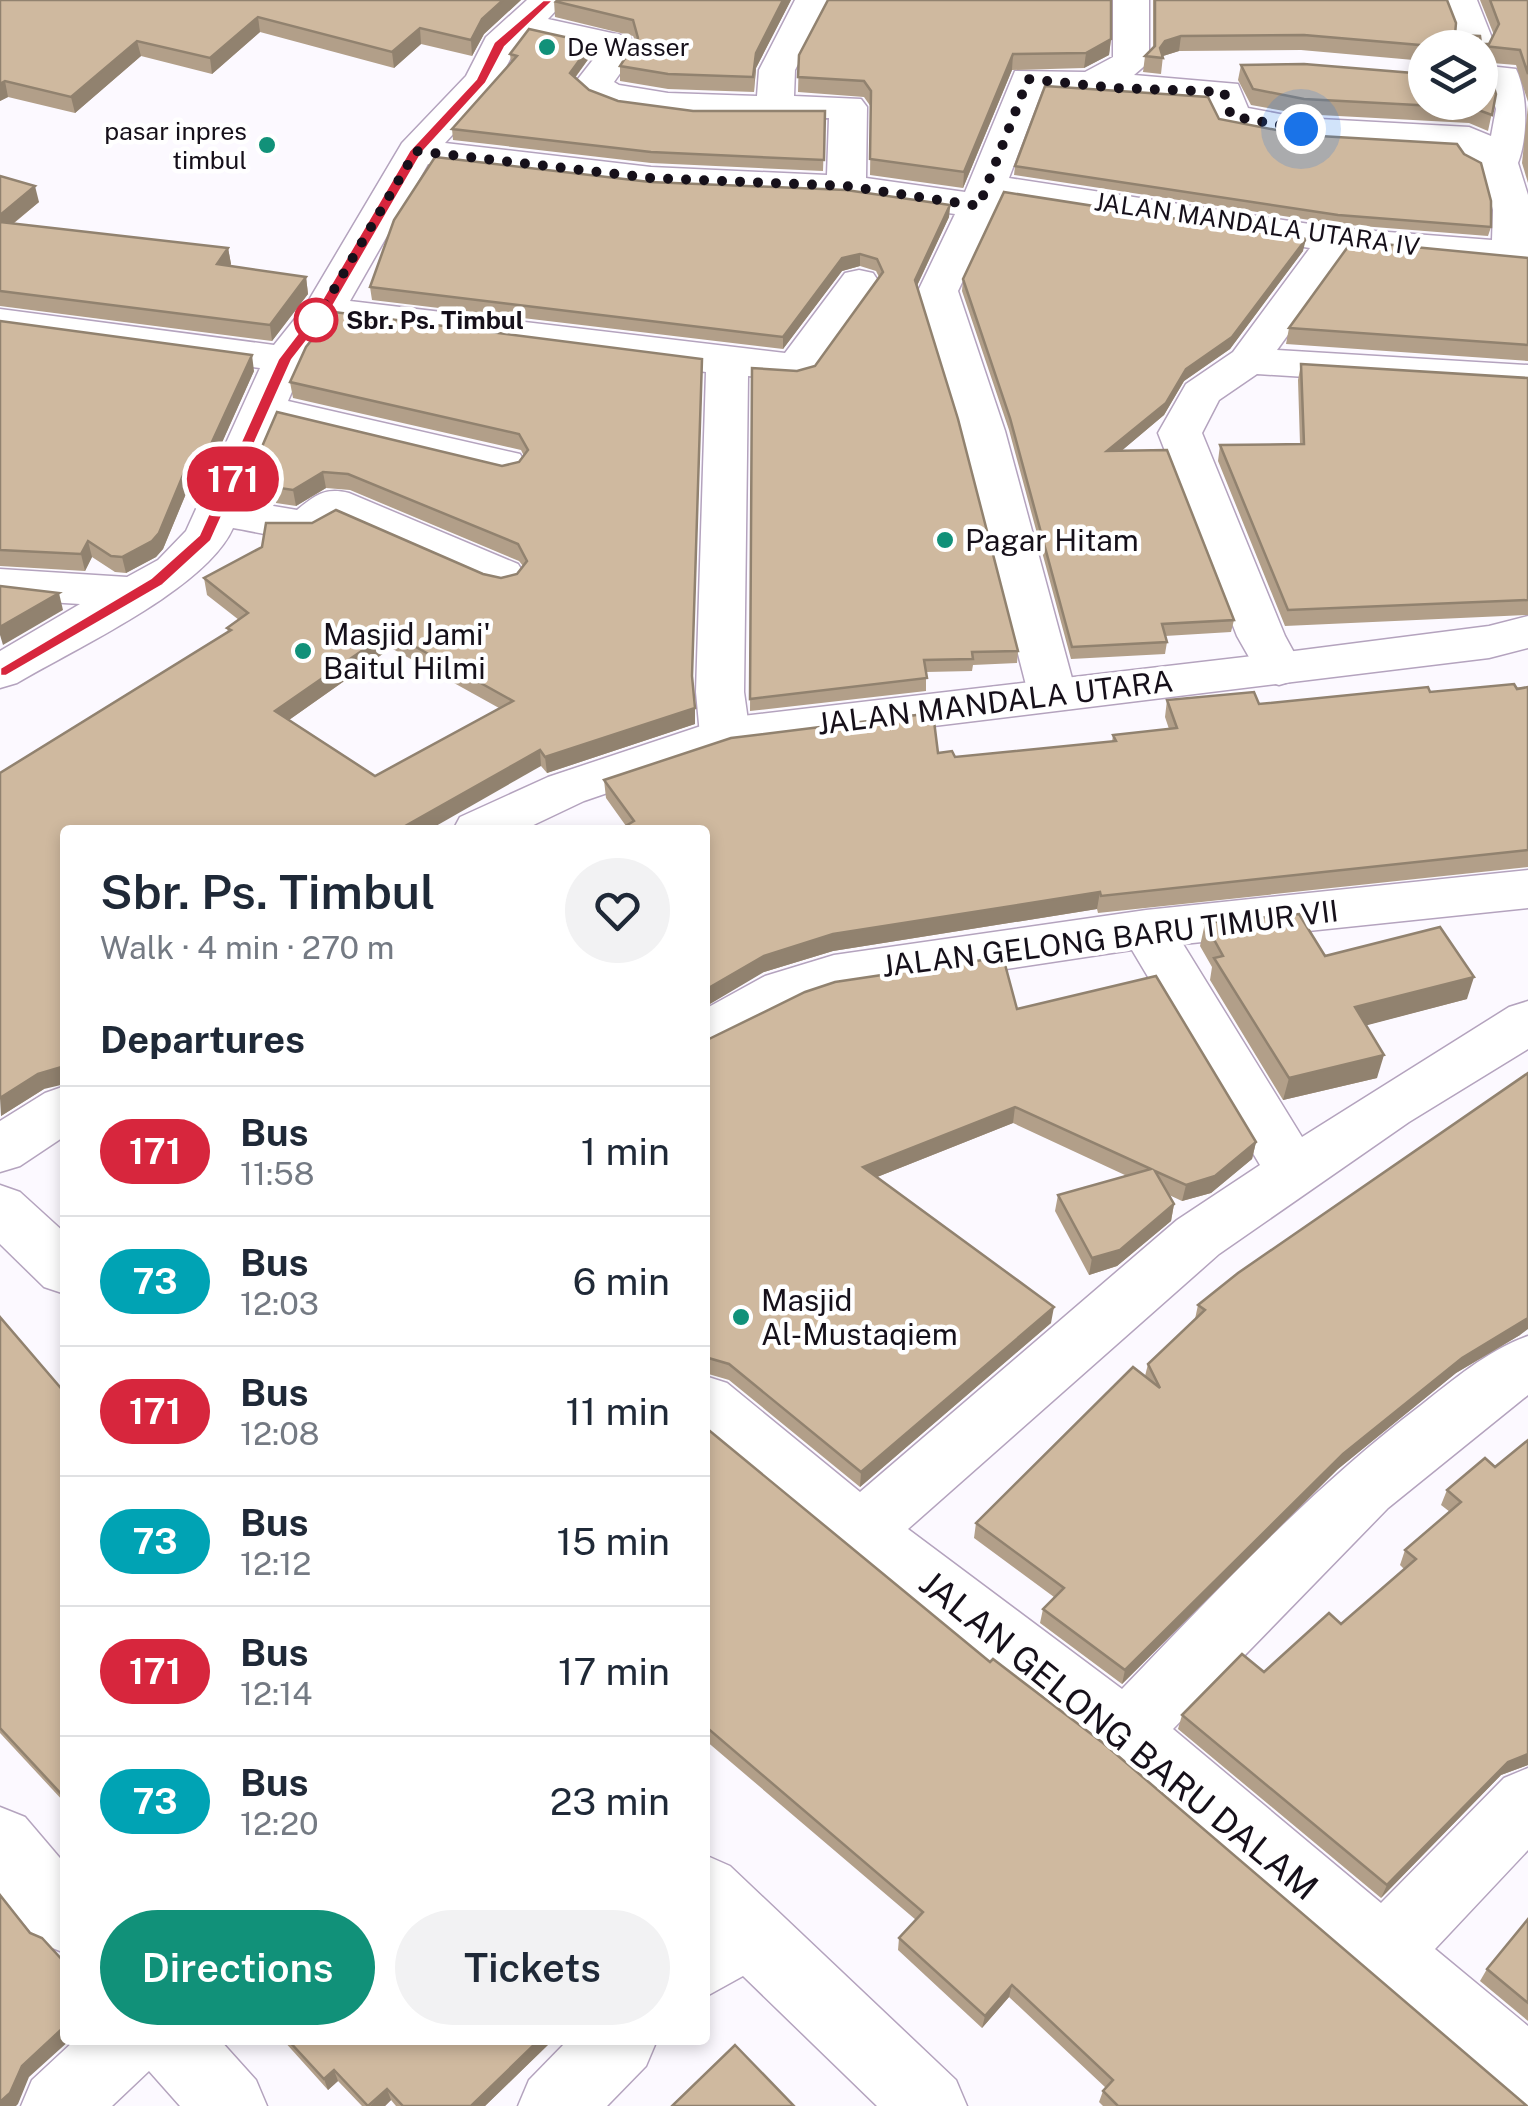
<!DOCTYPE html>
<meta charset="utf-8">
<style>
body{margin:0;font-family:"Public Sans",sans-serif;background:#f2f2f3;color:#1f2937;height:100vh;display:flex;flex-direction:column;font-size:38px;white-space:nowrap}
*{box-sizing:border-box;margin:0}
p{font-size:32px;color:#747a83}
.icon{flex:none;width:55px;height:55px;fill:none;stroke:currentColor;stroke-width:2;stroke-linecap:round;stroke-linejoin:round}
.map{position:relative;flex:1;overflow:hidden}
.side{position:absolute;left:60px;top:825px;width:650px;height:1220px;display:flex;flex-direction:column;background:#fff;border-radius:10px;box-shadow:0 5px 15px #0003}
.side>*{flex:none}
.badge{padding:0 20px;border-radius:32px;font-size:35px;line-height:65px}
.fabs{position:absolute;left:1408px;top:30px;display:grid;gap:20px}
.fabs a{display:grid;place-items:center;width:90px;height:90px;border-radius:50%;background:#fff;box-shadow:0 5px 15px #0003;font-size:50px}
.you{position:absolute;width:50px;height:50px;margin:-25px;border:8px solid #fff;border-radius:50%;background:#1a73e8;box-shadow:0 0 0 15px #1a73e833}
.map>.badge{position:absolute;translate:-50% -50%;box-shadow:0 0 0 5px #fff}
h2{padding:0 40px;font-size:38px;line-height:90px}
.round{display:grid;place-items:center;flex:none;width:105px;height:105px;border-radius:52px;background:#f2f2f3}
.head{display:flex;align-items:center;justify-content:space-between;height:170px;padding:0 40px}
h1{font-size:48px;font-weight:600;line-height:75px}
.cta{display:flex;gap:20px;margin-top:auto;padding:20px 40px}
.cta a{flex:1;height:115px;border-radius:60px;background:#119179;color:#fff;font-size:40px;font-weight:600;line-height:115px;text-align:center}
.cta a+a{background:#f2f2f3;color:#1f2937}
ul{padding:0;list-style:none}
li{display:flex;align-items:center;gap:30px;height:130px;padding:0 40px;border-top:2px solid #e0e1e3}
li div{flex:1}
li b{display:block;font-size:38px}
li em{font-style:normal}
li .badge{min-width:110px;font-weight:700;text-align:center}
.map>svg:first-child{display:block}
</style>
<div class="map">
<svg width="1528" height="2106" viewBox="0 0 1528 2106">
<rect width="100%" height="100%" fill="#fcf9ff"/>
<g fill="none" stroke-linecap="round" stroke-linejoin="round">
<g stroke="#b4a3be" stroke-width="3">
<g id="minor">
<path d="M527,0h39l-18,19 82,18 6,14 -22,31 5,3 49,8 89,3 2,-26 36,-70h36l-36,70 -1,26 67,3 6,8 -1,71 99,14 50,-121 70,1 28,-15v-57h36v62l-15,13 104,9 10,24 53,10 168,9 22,9 5,-27 -7,-22h-9v-22l36,4c12,25 12,68 2,94l10,32v77l-22,-6 -159,-13 -70,97 251,15v26l-271,-17 -38,26 -17,33 83,203 18,33 -7,11 -17,5 -17,-5 -25,-44 -79,-203 28,-49 47,-32 77,-104 -309,-48 -43,91 47,140 71,262 -7,12 -17,4 -17,-4 -7,-12 -67,-262 -43,-140 37,-77 -109,-15 -195,-8 -223,-27 -78,137 435,52 60,-80 14,-3 14,3 6,9 -67,94 -15,4 -49,-4 -4,316 6,43 -8,12 -17,5 -17,-5 -8,-12 -4,-43 10,-320 -371,-48 -30,37 -17,40 232,53 6,10 -6,10 -16,4 -226,-54 -34,77 53,9c18,-15 28,-23 52,-17l169,71 7,11 -7,11 -16,4 -16,-4 -148,-64c-31,27 -67,12 -105,6 -27,61 -157,120 -216,155l-17,5v-37l80,-47 -80,-5v-30l127,8 31,-17 28,-29 74,-163 -260,-35v-24l274,36 32,-40 96,-162 64,-67 20,-39zM529,36l70,16 -25,32c32,46 200,34 255,34l-2,57 -176,-8 -206,-24 50,-55 20,-38zM1042,91l167,11 9,22 83,16 156,9 6,11 19,9 11,41 -1,30 -156,-12 -327,-50z"/>
<polygon points="1441,0 1477,0 1492,38 1485,56 1480,57 1480,48 1454,48 1456,38"/>
<path d="M1528,870v38l-345,36 119,193 207,-130 19,-6v48l-119,73 -190,132 -311,275 214,160c95,-99 189,-200 298,-283 33,-26 68,-56 108,-70v59l-140,113 -215,221 208,174 123,-125 24,-10v82l-93,99 93,77v80l-26,-6 -400,-346 -264,-203 -133,-112v-63l22,7 133,109 317,-272 83,-55 -128,-215 -298,45 -31,10 -98,50v-46l60,-33 69,-21 312,-45z"/>
<polygon points="0,1185 20,1192 65,1233 65,1294 44,1287 0,1244"/>
<polygon points="0,1807 25,1817 65,1864 65,1953 40,1943 0,1895"/>
<polygon points="705,1855 730,1866 956,2080 967,2106 877,2106 743,1976 705,1997"/>
<polygon points="75,2040 220,2040 256,2080 267,2106 180,2106 149,2071 112,2106 21,2106 32,2080"/>
<polygon points="568,2040 657,2040 646,2066 607,2106 518,2106 529,2080"/>
</g>
</g>
<g stroke="#b4a3be" stroke-width="3">
<g id="tertiary">
<polygon points="1528,616 1528,648 1489,658 730,751 584,801 523,830 453,830 460,817 548,777 725,718 1279,653 1489,626"/>
<polygon points="65,1086 65,1136 20,1166 0,1172 0,1121 45,1093"/>
</g>
</g>
<use href="#minor" fill="#fff" fill-rule="evenodd"/>
<use href="#tertiary" fill="#fff" fill-rule="evenodd"/>
</g>
<g fill="#b29f89" fill-rule="evenodd">
<polygon points="0,0 521,0 484,34 472,56 421,44 394,68 260,32 212,74 141,56 75,113 8,97 0,101"/>
<polygon points="556,0 791,0 756,68 754,92 668,89 620,81 620,66 636,42 633,36 555,17 554,1"/>
<polygon points="1153,0 1447,0 1455,35 1481,44 1489,44 1494,35 1480,0 1528,0 1528,102 1516,65 1480,62 1480,48 1425,48 1425,61 1301,50 1179,51 1163,56 1161,74 1143,72 1145,56 1153,48"/>
<polygon points="1111,39 1109,55 1084,68 1012,70 963,188 870,175 871,107 864,97 798,92 799,55"/>
<polygon points="510,54 592,54 575,78 589,90 618,101 693,111 825,111 823,171 651,163 453,140 452,129 511,63"/>
<polygon points="1241,65 1496,94 1488,131 1469,123 1301,114 1251,105 1238,80"/>
<polygon points="1528,105 1528,183 1522,163"/>
<polygon points="1219,119 1491,227 1488,236 1336,224 1014,175 1015,166"/>
<polygon points="0,176 39,202 13,224 228,248 231,264 230,266 306,277 308,294 272,341 0,306"/>
<polygon points="650,182 950,205 949,217 917,286 1018,651 1017,663 973,665 972,671 926,672 926,691 750,711 752,368 797,371 815,366 879,277 876,271 860,266 842,271 783,349 372,300 370,287"/>
<polygon points="1303,251 1230,349 1184,381 1164,415 1121,451 1234,620 1231,632 1165,636 1167,642 1165,654 1071,659 1009,430 962,291 963,279"/>
<polygon points="1528,258 1528,361 1286,344 1289,328"/>
<polygon points="0,321 254,371 203,485 190,484 163,549 156,557 126,573 115,572 92,557 85,571 0,566"/>
<polygon points="1301,364 1528,378 1528,615 1285,626 1218,461 1220,445 1300,444 1298,380"/>
<path d="M702,375l-10,309 3,40 -148,49 -6,-7 -476,64 -21,259 -43,27 -1,-343 228,-141 -1,-4 12,-8 -32,-25 -3,-17 279,-4 18,4 16,-4 6,-8 -4,-5 -169,-71 -24,-2 -30,18 -20,-3 -3,-14 -19,-1 -3,-16 251,-6 17,-4 5,-6 -3,-6 -228,-52 -3,-16zM391,648l108,60 -124,68 -86,-56z"/>
<polygon points="1528,687 1528,867 1098,913 1097,909 833,951 764,972 626,826 606,798 604,780 938,753 955,757 1112,742 1113,735 1169,729 1165,717 1167,700 1259,704 1430,692"/>
<polygon points="1205,923 1325,956 1467,999 1366,1025 1377,1078 1283,1100 1210,980 1212,967 1200,946"/>
<polygon points="1017,1009 1256,1142 1252,1159 1211,1193 1182,1201 1169,1195 1174,1204 1171,1221 1117,1266 1089,1275 1055,1211 1058,1195 1127,1176 1013,1123 877,1177 1051,1323 860,1487 729,1380 705,1373 705,1041"/>
<polygon points="1198,1305 1520,1335 1456,1373 1338,1469 1122,1684 1040,1623 1043,1609 1054,1597 974,1538 976,1523 1145,1376 1148,1364 1195,1319"/>
<polygon points="0,1317 65,1393 65,1803 0,1733"/>
<polygon points="705,1427 1527,2106 1103,2106 1099,2102 1103,2091 1106,2088 1009,1997 982,2028 898,1950 899,1938 916,1920 705,1740"/>
<polygon points="1528,1440 1528,1765 1501,1775 1381,1898 1178,1729 1182,1715 1264,1672 1341,1624 1404,1569 1400,1565 1405,1550 1450,1512 1441,1505 1447,1490 1495,1467"/>
<polygon points="1528,1919 1528,2021 1480,1981 1487,1969"/>
<polygon points="283,2040 553,2040 485,2106 396,2106 391,2100 385,2106 362,2106 338,2081 328,2090"/>
</g>
<g fill="#91826f">
<polygon points="503,0 521,0 484,34 472,56 471,40 482,19"/>
<polygon points="783,0 791,0 756,68 754,92 756,53"/>
<polygon points="258,17 260,32 212,74 210,58"/>
<polygon points="420,28 421,44 394,68 392,52"/>
<polygon points="1181,36 1179,51 1163,56 1160,48 1165,41"/>
<polygon points="1111,39 1109,55 1084,68 1086,53"/>
<polygon points="137,41 141,56 75,113 71,97"/>
<polygon points="592,43 592,54 570,84 570,73"/>
<polygon points="1013,54 1012,70 963,188 964,172"/>
<polygon points="5,81 8,97 0,101 0,84"/>
<polygon points="35,186 39,202 0,234 0,215"/>
<polygon points="950,205 949,217 914,292 915,280"/>
<polygon points="1306,239 1303,251 1230,349 1184,381 1164,415 1106,464 1107,451"/>
<polygon points="228,248 231,264 220,280 217,264"/>
<polygon points="860,254 860,266 842,271 783,349 783,337 842,258"/>
<polygon points="306,277 308,294 272,341 270,325"/>
<polygon points="252,355 254,371 203,485 200,468"/>
<polygon points="702,359 702,375 692,692 692,676"/>
<polygon points="186,468 190,484 163,549 156,557 126,573 122,557"/>
<polygon points="323,472 326,488 296,506 293,490"/>
<polygon points="88,541 92,557 85,571 81,554"/>
<polygon points="59,593 63,610 3,645 0,635 0,627"/>
<polygon points="389,632 391,648 279,727 275,711"/>
<polygon points="695,708 695,724 547,773 545,757"/>
<polygon points="540,750 541,766 429,830 398,830"/>
<polygon points="1100,892 1097,909 833,951 764,972 705,1007 705,990 764,956 833,934"/>
<polygon points="1474,977 1467,999 1349,1030 1355,1007"/>
<polygon points="1384,1055 1377,1078 1283,1100 1289,1078"/>
<polygon points="65,1066 65,1084 44,1089 1,1116 0,1098 38,1074"/>
<polygon points="1015,1107 1013,1123 862,1183 863,1167"/>
<polygon points="1256,1142 1252,1159 1211,1193 1182,1201 1186,1185"/>
<polygon points="1174,1204 1171,1221 1117,1266 1089,1275 1092,1258"/>
<polygon points="1054,1307 1051,1323 860,1487 861,1472"/>
<polygon points="1528,1318 1528,1329 1520,1335 1456,1373 1338,1469 1122,1684 1125,1670 1343,1454 1462,1358"/>
<polygon points="1528,1754 1528,1765 1501,1775 1381,1898 1387,1885 1508,1762"/>
<polygon points="1012,1985 1009,1997 982,2028 985,2016"/>
<polygon points="65,2026 65,2040 70,2040 29,2077 18,2104 16,2106 0,2106 0,2102 22,2066"/>
<polygon points="539,2040 553,2040 485,2106 471,2106"/>
<polygon points="334,2070 338,2081 328,2090 324,2079"/>
<polygon points="387,2089 391,2100 385,2106 370,2106"/>
</g>
<g fill="#cfb99f" stroke="#91826f" stroke-width="2.5" fill-rule="evenodd">
<polygon points="0,0 503,0 482,19 471,40 420,28 392,52 258,17 210,58 137,41 71,97 5,81 0,84"/>
<polygon points="556,0 783,0 756,53 753,77 668,74 620,66 638,38 633,20 554,1"/>
<polygon points="828,0 1111,0 1111,39 1086,53 1013,54 964,172 870,159 871,91 864,81 798,77 799,55"/>
<polygon points="1155,0 1447,0 1456,23 1455,35 1480,36 1481,44 1489,44 1499,24 1490,0 1528,0 1528,74 1520,50 1484,46 1480,49 1480,48 1431,48 1431,46 1304,35 1181,36 1165,41 1160,48 1163,58 1145,56 1155,46"/>
<polygon points="529,29 592,43 570,73 589,90 618,101 693,111 825,111 824,160 651,152 452,129 517,56 510,54"/>
<polygon points="1304,64 1425,74 1425,102 1480,102 1480,71 1490,75 1496,94 1492,115 1473,108 1304,99 1253,89 1241,65"/>
<polygon points="1045,86 1208,97 1219,119 1302,135 1457,144 1464,154 1481,163 1491,201 1491,227 1338,215 1015,166"/>
<polygon points="435,157 650,182 846,190 950,205 915,280 958,419 1018,651 972,652 973,659 924,660 927,678 750,699 752,368 797,371 815,366 883,272 877,259 860,254 842,258 783,337 370,287 394,220"/>
<polygon points="0,176 35,186 0,215"/>
<polygon points="1004,192 1306,239 1232,337 1186,369 1166,403 1107,451 1167,450 1234,620 1162,624 1167,642 1072,647 1010,418 963,279"/>
<polygon points="0,222 228,248 217,264 306,277 270,325 0,291"/>
<polygon points="1352,241 1528,258 1528,345 1289,328"/>
<path d="M334,312l368,47 -10,317 3,32 -150,49 -5,-7 -142,80h-333v236l-27,8 -38,24v-325l231,-143 -4,-2 21,-15 -44,-35 58,-31 4,-24h46l24,-13 147,64 18,4 16,-4 10,-13 -9,-17 -170,-70 -25,-2 -30,18 -20,-3 3,-14 -25,-1 26,-60 225,54 17,-4 9,-12 -9,-16 -229,-52 16,-35zM389,632l124,69 -138,75 -100,-65z"/>
<polygon points="0,321 252,355 200,468 186,468 159,533 152,541 122,557 111,556 88,541 81,554 0,550"/>
<polygon points="1301,364 1528,378 1528,600 1288,610 1220,445 1304,444"/>
<polygon points="0,586 59,593 0,627"/>
<polygon points="1514,684 1517,689 1528,687 1528,850 1101,896 1100,892 833,934 764,956 705,990 705,830 619,830 634,821 604,780 731,738 933,713 938,753 952,751 955,757 1116,741 1113,735 1177,728 1167,700 1254,692 1259,704 1428,687 1430,692"/>
<polygon points="1299,914 1325,956 1440,927 1474,977 1355,1007 1384,1055 1289,1078 1214,958 1223,956 1205,923"/>
<polygon points="1003,957 1017,1009 1156,976 1256,1142 1215,1176 1186,1185 1155,1171 1174,1204 1120,1250 1092,1258 1058,1195 1151,1169 1015,1107 863,1167 1054,1307 861,1472 729,1364 705,1357 705,1041 805,992 835,982"/>
<polygon points="1528,1073 1528,1318 1462,1358 1343,1454 1125,1670 1043,1609 1064,1588 976,1523 1133,1367 1160,1388 1148,1364 1205,1310 1198,1305 1238,1273"/>
<polygon points="0,1317 65,1393 65,1798 0,1728"/>
<polygon points="705,1427 990,1662 993,1659 1103,1743 1527,2106 1118,2106 1103,2091 1113,2080 1012,1985 985,2016 899,1938 923,1912 705,1726"/>
<polygon points="1528,1440 1528,1754 1508,1762 1387,1885 1182,1715 1242,1654 1264,1672 1329,1613 1341,1624 1416,1559 1405,1550 1461,1502 1447,1490 1485,1458 1495,1467"/>
<polygon points="0,1895 30,1933 42,1938 65,1963 65,2026 22,2066 10,2093 0,2102"/>
<polygon points="1528,1919 1528,2003 1487,1969"/>
<polygon points="288,2040 539,2040 471,2106 403,2106 387,2089 368,2106 334,2070 324,2079"/>
<polygon points="735,2045 794,2106 672,2106"/>
</g>
<polygon fill="#d7263d" stroke="#fff" stroke-width="2.5" points="543,0 554,0 505,47 486,83 422,153 331,310 292,360 211,541 163,585 6,676 0,676 0,668 151,578 199,535 278,359 317,308 409,151 476,79 494,42"/>
<g fill="none" stroke-linecap="round" stroke-linejoin="round">
<polyline stroke="#16101a" stroke-width="10" stroke-dasharray="0 18" points="316,320 416,151 651,178 846,186 979,206 1028,79 1115,88 1224,92 1231,116 1301,129"/>
</g>
<g fill="#119179" stroke="#fff" stroke-width="4">
<circle cx="547" cy="47" r="10"/>
<circle cx="267" cy="145" r="10"/>
<circle cx="945" cy="540" r="10"/>
<circle cx="303" cy="651" r="10"/>
<circle cx="741" cy="1317" r="10"/>
</g>
<circle fill="#fff" stroke="#d7263d" stroke-width="5" cx="316" cy="320" r="20"/>
<g text-anchor="middle" dominant-baseline="central" stroke-width="9" stroke-linejoin="round" paint-order="stroke">
<g font-size="25" fill="#16101a" stroke="#fff" text-anchor="start">
<text x="567" y="47">De Wasser</text>
<text x="247" y="131" text-anchor="end">pasar inpres<tspan x="247" dy="29">timbul</tspan></text>
</g>
<g font-size="25" fill="#16101a" stroke="#fff">
<text transform="translate(1257 224) rotate(8)">JALAN MANDALA UTARA IV</text>
</g>
<g font-size="25" font-weight="bold" fill="#16101a" stroke="#fff" text-anchor="start">
<text x="346" y="320">Sbr. Ps. Timbul</text>
</g>
<g font-size="30" fill="#16101a" stroke="#fff" text-anchor="start">
<text x="965" y="540">Pagar Hitam</text>
<text x="323" y="634">Masjid Jami'<tspan x="323" dy="34">Baitul Hilmi</tspan></text>
<text x="761" y="1300">Masjid<tspan x="761" dy="34">Al-Mustaqiem</tspan></text>
</g>
<g font-size="30" fill="#16101a" stroke="#fff">
<text transform="translate(995 702) rotate(-7)">JALAN MANDALA UTARA</text>
<text transform="translate(1110 938) rotate(-7)">JALAN GELONG BARU TIMUR VII</text>
</g>
<g font-size="35" fill="#16101a" stroke="#fff">
<text transform="translate(1119 1735) rotate(39)">JALAN GELONG BARU DALAM</text>
</g>
</g>
</svg>
<div class="fabs">
<a><svg class="icon" aria-label="layers" viewBox="0 0 24 24"><path d="M12 4l9 5-9 5-9-5zM3 14l9 5 9-5"/></svg></a>
</div>
<div class="you" style="left:1301px;top:129px"></div>
<b class="badge" style="left:233px;top:479px;background:#d7263d;color:#fff">171</b>
<section class="side">
<div class="head"><div><h1>Sbr. Ps. Timbul</h1><p>Walk · 4 min · 270 m</p></div><a class="round"><svg class="icon" aria-label="heart" viewBox="0 0 24 24"><path d="M12 20l-8-8c-3-5 5-10 8-4 3-6 11-1 8 4z"/></svg></a></div>
<h2>Departures</h2>
<ul>
<li><span class="badge" style="background:#d7263d;color:#fff">171</span><div><b>Bus</b><p>11:58</p></div><em>1 min</em></li>
<li><span class="badge" style="background:#00a3b4;color:#fff">73</span><div><b>Bus</b><p>12:03</p></div><em>6 min</em></li>
<li><span class="badge" style="background:#d7263d;color:#fff">171</span><div><b>Bus</b><p>12:08</p></div><em>11 min</em></li>
<li><span class="badge" style="background:#00a3b4;color:#fff">73</span><div><b>Bus</b><p>12:12</p></div><em>15 min</em></li>
<li><span class="badge" style="background:#d7263d;color:#fff">171</span><div><b>Bus</b><p>12:14</p></div><em>17 min</em></li>
<li><span class="badge" style="background:#00a3b4;color:#fff">73</span><div><b>Bus</b><p>12:20</p></div><em>23 min</em></li>
</ul>
<div class="cta"><a>Directions</a><a>Tickets</a></div>
</section>
</div>
